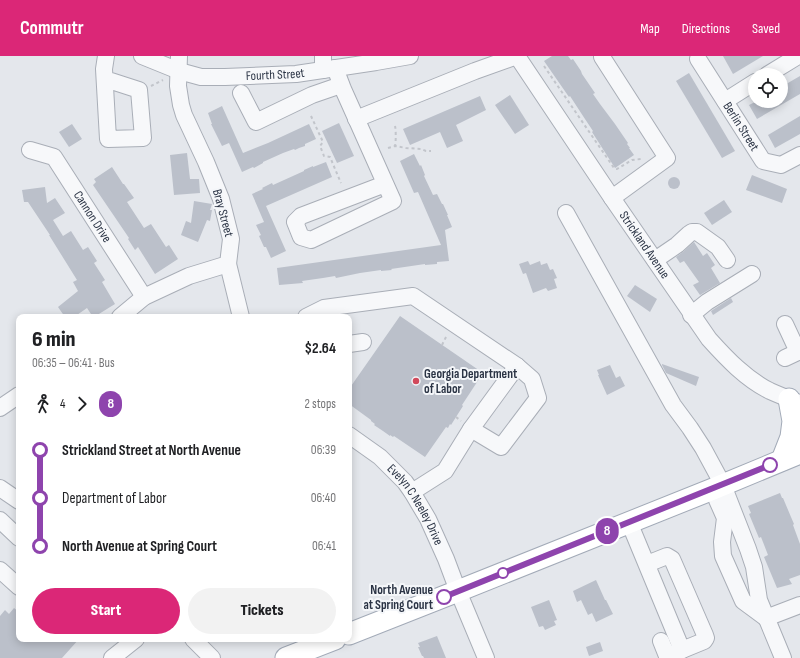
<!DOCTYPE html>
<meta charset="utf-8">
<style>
body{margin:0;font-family:"Sofia Sans Condensed",sans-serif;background:#f2f2f2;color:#202124;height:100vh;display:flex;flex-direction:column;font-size:15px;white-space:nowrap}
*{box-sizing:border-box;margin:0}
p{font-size:13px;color:#757577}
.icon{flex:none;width:22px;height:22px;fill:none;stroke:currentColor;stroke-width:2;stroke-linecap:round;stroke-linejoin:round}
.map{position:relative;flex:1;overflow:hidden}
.drawer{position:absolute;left:16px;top:258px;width:336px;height:328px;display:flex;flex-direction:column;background:#fff;border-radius:8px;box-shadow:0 2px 10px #0003}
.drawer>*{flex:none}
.badge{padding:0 8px;border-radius:13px;font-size:14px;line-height:26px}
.fabs{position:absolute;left:748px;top:12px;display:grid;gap:8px}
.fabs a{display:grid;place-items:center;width:40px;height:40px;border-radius:50%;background:#fff;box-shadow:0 2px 10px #0003;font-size:20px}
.map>.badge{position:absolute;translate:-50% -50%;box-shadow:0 0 0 2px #fff}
.legs{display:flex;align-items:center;gap:6px;height:44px;padding:0 16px;font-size:13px}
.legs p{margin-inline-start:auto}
.summary{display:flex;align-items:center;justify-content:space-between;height:68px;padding:0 16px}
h1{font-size:22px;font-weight:800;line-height:30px}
.action{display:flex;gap:8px;margin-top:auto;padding:8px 16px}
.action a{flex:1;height:46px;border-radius:24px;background:#db2777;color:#fff;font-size:16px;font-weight:800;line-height:46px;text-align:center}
.action a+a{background:#f2f2f2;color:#202124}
ul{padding:0 16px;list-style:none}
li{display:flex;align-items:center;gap:14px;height:48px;font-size:15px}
li i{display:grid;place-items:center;width:6px;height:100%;margin:0 5px;background:currentColor}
li i::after{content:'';width:10px;height:10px;margin:-5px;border:3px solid;border-radius:50%;background:#fff}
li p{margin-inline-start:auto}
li:first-child i{background:linear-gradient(#0000 50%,currentColor 0)}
li:last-child i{background:linear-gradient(currentColor 50%,#0000 0)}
header{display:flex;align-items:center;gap:24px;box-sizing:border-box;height:56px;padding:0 20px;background:#db2777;color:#fff}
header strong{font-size:19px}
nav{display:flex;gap:22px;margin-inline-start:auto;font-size:14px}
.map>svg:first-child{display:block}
</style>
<header>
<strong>Commutr</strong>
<nav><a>Map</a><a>Directions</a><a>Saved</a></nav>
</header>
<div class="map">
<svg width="800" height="602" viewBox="0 0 800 602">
<rect width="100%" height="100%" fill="#e4e7ec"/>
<g fill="#bbc0ca">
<polygon points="552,0 568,0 571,4 573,3 581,15 582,18 595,37 593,38 600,48 615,68 628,87 627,88 630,92 629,92 634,99 615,112 592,76 593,75 583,60 570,40 569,41 544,5"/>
<polygon points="723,0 763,0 733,18"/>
<polygon points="689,17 735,95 722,102 676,25"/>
<polygon points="800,20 800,38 757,63 749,49 757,45 781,45 781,31"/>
<polygon points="510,39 529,69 515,78 495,49"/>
<polygon points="480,40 486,54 456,69 463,85 447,92 440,76 410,89 403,73"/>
<polygon points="222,50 243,97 268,87 309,68 316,83 305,88 305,90 299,92 295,94 294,93 283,97 263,106 263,107 254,112 253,111 242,116 229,87 222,90 211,68 212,68 208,57"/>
<polygon points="800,60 800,78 775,92 768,79"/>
<polygon points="339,67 354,100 337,107 322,75"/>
<polygon points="72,68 82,83 69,91 59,76"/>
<polygon points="187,97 190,123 199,123 200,137 174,139 170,99"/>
<polygon points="414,98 420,110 421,109 425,119 424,120 433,139 437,138 442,148 443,148 448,159 447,159 452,171 445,174 449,205 437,206 437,208 425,209 425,208 391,213 392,214 381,215 381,214 360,217 336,222 335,220 323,222 302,225 303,227 279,229 277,212 441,189 418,136 414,137 400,105"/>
<polygon points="326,106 332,121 266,150 286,195 271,202 266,191 264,191 259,180 261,179 256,169 264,166 252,138 263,133 262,132 272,127 273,129 304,115 304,114 313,110 313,111"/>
<polygon points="112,111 123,128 124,128 134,142 127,146 144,172 151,168 166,191 169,189 178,203 155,218 138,191 135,194 128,183 129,182 93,129 96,126 94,123"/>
<polygon points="752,119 787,133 782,147 746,134"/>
<circle cx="674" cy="127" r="6"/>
<polygon points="45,131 47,147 55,142 65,157 53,164 63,180 71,175 83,194 88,191 97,205 94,207 105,224 102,226 115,248 94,261 93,261 87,252 74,261 65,261 58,251 78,235 73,226 77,224 49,179 50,179 28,146 24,146 22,134"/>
<polygon points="724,144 732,156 712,169 704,157"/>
<polygon points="194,145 212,148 210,154 212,154 210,165 207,164 198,186 181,179 186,165 191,167"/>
<polygon points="694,186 703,200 707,197 715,209 711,212 720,227 700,239 693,229 699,226 684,205 680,207 676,201 683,196"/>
<polygon points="528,205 530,209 540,205 541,209 547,207 550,214 553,213 557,222 554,223 557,232 548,235 546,232 533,237 526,217 523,218 519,208"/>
<polygon points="635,229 657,243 650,256 627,240"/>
<polygon points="731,242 733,246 713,259 711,255"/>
<polygon points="400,260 483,317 462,349 463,350 456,361 451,369 450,368 448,372 446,371 425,401 394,380 393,381 390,379 390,380 383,375 374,369 375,368 371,365 371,364 349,348 349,333"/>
<polygon points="662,308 699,321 696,330 666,317 662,309"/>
<polygon points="610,309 616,322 620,320 625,330 607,339 598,319 599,319 597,314"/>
<polygon points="780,437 782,442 783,442 791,461 794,468 793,469 800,488 800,519 789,523 792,528 777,532 764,501 768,499 761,481 759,482 749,458 751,457 748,450"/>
<polygon points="596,524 605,544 606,544 613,558 596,566 592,557 588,559 581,544 577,546 573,535"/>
<polygon points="549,544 557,564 554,565 556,569 545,574 543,570 539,571 531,551"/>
<polygon points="14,552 19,556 19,583 79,583 62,602 0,602 0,560 5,554 9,558"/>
<polygon points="437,580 446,602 424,602 423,600 422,600 418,591 420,591 418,587"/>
<polygon points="600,586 603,595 589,600 586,591"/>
</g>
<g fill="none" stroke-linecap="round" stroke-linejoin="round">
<g stroke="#a9aeb7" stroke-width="18">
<g id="minor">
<path id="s1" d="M142,0l37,15 22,6h24l71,-3 80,-12 34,-6"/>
<polyline points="323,0 323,14"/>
<path id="s2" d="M517,0l95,142 97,141c18,20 37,40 61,52 9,4 19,8 29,12"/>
<polyline points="602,1 667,102 612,142"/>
<path id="s3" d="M698,3l65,102 18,4 19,-10"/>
<polyline points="335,12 343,33 393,145 311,184 301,181 295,166 301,160 385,128"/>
<polyline points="767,19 798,0"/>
<polyline points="105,23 139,34 143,82 108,83 104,13 106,0"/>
<polyline points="241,37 256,66 312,39 341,29"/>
<polyline points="725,45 755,26"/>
<polyline points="356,63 475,15 517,0"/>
<path id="s4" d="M30,94l24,7 90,140"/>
<polyline points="566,157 673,349 690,372 703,392 723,429 748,493 754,511 759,544 783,602"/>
<polyline points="655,204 677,189 689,178 692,176 697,176 718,191 727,204"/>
<polyline points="228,208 241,261"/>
<polyline points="691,259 707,246 752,218"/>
<polyline points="120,261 144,241 189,220 228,208 231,183 221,143 206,106 184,59 181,49 178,30 179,0"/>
<polyline points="306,261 324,252 413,240 517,310 532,323 538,342 501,391 471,373"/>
<polyline points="785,268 798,296"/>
<polyline points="349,288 363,286"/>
<polyline points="785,302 800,295"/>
<polyline points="0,352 19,339"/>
<path id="s5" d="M349,379l31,22 25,25 7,10 16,27 18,40 12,32 28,67"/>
<polyline points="0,432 19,445"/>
<polyline points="412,436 445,415 471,373 517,310"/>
<polyline points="717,444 725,462 722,486 723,500 743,545 766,562"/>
<polyline points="0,464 19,482"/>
<polyline points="629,466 682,594 704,585 706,582 705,579 672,503 667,500 647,508"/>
<polyline points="0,514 19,531"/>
<polyline points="766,562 800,549"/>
<polyline points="193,583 212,602"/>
<polyline points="661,585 667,600 682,594"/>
<polyline points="112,602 136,583"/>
</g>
</g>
<g stroke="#a3abb8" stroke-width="23">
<g id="major">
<polyline points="782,404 791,381 793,365 789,343"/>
<polyline points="349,578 458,535 713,433 800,397"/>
<polyline points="286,602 335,583"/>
</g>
</g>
<g stroke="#c2c5cb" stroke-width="2" stroke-dasharray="3 3" stroke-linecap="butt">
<polyline points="544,10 614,112 617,113 632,104 641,103"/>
<polyline points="151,30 163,24"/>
<polyline points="311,60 323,86 320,90 324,100 330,101 341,127"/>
<path d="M395,70c1,4 1,16 0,20"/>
<polyline points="388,92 395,90 406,92 421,93 426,95 431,95"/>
<polyline points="442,289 447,279"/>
<polyline points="456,361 461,365"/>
<polyline points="99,583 102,588"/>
</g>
<use href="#minor" stroke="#f7f8fa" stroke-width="16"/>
<use href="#major" stroke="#fff" stroke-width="21"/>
</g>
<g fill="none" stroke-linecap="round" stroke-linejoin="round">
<g stroke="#fff" stroke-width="9">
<polyline id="line-1" points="444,541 770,409"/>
</g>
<use href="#line-1" stroke="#8e44ad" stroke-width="6"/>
</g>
<circle fill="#d1495b" stroke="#f4f6f9" stroke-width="1.5" cx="416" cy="325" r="4"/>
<g fill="#fff" stroke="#8e44ad" stroke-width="2">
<circle cx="770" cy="409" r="7"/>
<circle cx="503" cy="517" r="5"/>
<circle cx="444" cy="541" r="7"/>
</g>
<g text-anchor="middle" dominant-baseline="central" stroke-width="4" stroke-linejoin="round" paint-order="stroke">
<g font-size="13" fill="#2b3445" stroke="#f4f6f9">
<text stroke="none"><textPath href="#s1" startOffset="137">Fourth Street</textPath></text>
<text stroke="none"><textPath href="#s3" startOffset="80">Berlin Street</textPath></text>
<text transform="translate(223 157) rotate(75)">Bray Street</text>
<text stroke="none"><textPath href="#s4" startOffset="96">Cannon Drive</textPath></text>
<text stroke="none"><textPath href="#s2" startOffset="228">Strickland Avenue</textPath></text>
<text stroke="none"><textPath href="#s5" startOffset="98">Evelyn C Neeley Drive</textPath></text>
</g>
<g font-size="13" font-weight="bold" fill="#2b3445" stroke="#f4f6f9" text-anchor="start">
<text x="424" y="318">Georgia Department<tspan x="424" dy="15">of Labor</tspan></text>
</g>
<g font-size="13" font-weight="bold" fill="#2b3445" stroke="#f4f6f9" text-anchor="end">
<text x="433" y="534">North Avenue<tspan x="433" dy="15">at Spring Court</tspan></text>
</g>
</g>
</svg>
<div class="fabs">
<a><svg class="icon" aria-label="locate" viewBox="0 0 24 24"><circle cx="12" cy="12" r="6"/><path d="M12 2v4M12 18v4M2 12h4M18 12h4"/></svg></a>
</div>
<b class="badge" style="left:607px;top:475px;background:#8e44ad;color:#fff">8</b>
<section class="drawer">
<div class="summary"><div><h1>6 min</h1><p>06:35 – 06:41 · Bus</p></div><b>$2.64</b></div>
<div class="legs"><svg class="icon" aria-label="walk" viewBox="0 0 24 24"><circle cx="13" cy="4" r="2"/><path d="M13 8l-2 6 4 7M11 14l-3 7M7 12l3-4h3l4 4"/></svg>4<svg class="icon" aria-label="forward" viewBox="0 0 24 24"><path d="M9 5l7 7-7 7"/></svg><b class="badge" style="background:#8e44ad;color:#fff">8</b><p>2 stops</p></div>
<ul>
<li><i style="color:#8e44ad"></i><b>Strickland Street at North Avenue</b><p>06:39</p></li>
<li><i style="color:#8e44ad"></i><span>Department of Labor</span><p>06:40</p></li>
<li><i style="color:#8e44ad"></i><b>North Avenue at Spring Court</b><p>06:41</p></li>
</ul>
<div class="action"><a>Start</a><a>Tickets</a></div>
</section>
</div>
